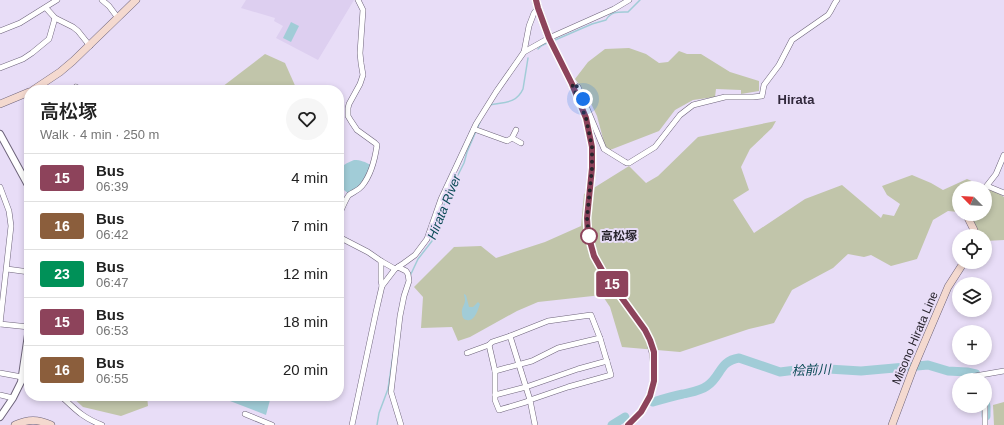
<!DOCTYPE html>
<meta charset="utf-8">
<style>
body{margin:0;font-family:Arial,"Noto Sans JP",sans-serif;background:#f6f6f6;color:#222;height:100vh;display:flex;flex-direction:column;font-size:15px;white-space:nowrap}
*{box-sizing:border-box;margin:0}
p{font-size:13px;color:#767676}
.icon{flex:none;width:22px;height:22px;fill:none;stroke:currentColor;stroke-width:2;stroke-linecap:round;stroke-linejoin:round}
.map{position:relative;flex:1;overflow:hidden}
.side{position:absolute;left:24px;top:85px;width:320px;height:316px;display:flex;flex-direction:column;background:#fff;border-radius:16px;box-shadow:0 2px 6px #0003}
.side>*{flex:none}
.badge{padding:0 8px;border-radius:3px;font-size:14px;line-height:26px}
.needle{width:26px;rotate:294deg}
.buttons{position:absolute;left:952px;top:181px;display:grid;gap:8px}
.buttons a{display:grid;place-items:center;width:40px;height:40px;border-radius:50%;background:#fff;box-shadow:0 2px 6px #0003;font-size:20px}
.you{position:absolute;width:20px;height:20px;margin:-10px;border:3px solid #fff;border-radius:50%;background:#1a73e8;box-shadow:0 0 0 6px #1a73e833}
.map>.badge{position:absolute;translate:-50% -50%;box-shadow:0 0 0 2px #fff}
.round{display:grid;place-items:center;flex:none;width:42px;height:42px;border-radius:21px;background:#f6f6f6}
.headline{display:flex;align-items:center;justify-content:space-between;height:68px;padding:0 16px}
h1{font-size:19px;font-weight:600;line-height:30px}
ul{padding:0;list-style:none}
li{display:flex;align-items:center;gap:12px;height:48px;padding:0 16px;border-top:1px solid #e0e0e0}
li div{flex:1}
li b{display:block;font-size:15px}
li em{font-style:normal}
li .badge{min-width:44px;font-weight:700;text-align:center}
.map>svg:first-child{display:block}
</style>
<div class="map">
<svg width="1004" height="425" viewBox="0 0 1004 425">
<rect width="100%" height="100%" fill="#e8ddf7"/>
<polygon fill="#ddcff0" points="246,0 354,0 318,60 276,38 283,26 274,21 275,18 241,8"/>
<g fill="#c1c5aa">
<polygon points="629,48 646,54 659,63 668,62 679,51 687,54 701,54 730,72 759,81 759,91 741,94 741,90 716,89 715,97 693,100 675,110 659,131 610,150 605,146 597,116 587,95 575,79 588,62 605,49"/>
<polygon points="265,54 285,63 297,90 218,90"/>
<polygon points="776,121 772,128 750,149 741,167 749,190 733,200 754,233 805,199 842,185 881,218 883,214 894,216 900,204 887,195 882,186 912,175 931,183 943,190 967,179 983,186 981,188 959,188 959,212 948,211 933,220 917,259 891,266 871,255 864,257 848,254 833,268 792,290 774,323 749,329 680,352 622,347 610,307 602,295 538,302 517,311 470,337 458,341 452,327 421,328 423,297 414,287 454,247 481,246 496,258 545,242 581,226 584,194 629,166 646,183 658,176 698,137"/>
<polygon points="989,190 995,191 1004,197 1004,240 985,241 985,236 977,236 968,214 985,214 985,192"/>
<polygon points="71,396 147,396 148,406 121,416 83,407"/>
<polygon points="1004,402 1004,425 994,425 993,405"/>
</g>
<g fill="#a1ccd7">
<polygon points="291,22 299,26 291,42 283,38"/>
<path d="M354,160c7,0 11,2 17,5l-10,20 -12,9 -10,-8c0,-17 -2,-19 15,-26z"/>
<path d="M464,294l2,1 3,12h4l5,-5 2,2c-2,5 -5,18 -13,16 -4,0 -5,-4 -5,-7 -1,-5 3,-8 3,-13 0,-2 -1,-4 -1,-6z"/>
<polygon points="217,396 271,396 266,415"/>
</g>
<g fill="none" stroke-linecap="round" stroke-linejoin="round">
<g stroke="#a1ccd7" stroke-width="1.5">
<path d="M555,40l37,-16 14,-4c5,-9 13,-8 22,-8l12,-12"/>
<polyline points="538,49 541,46 547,43"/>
<path d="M490,105c14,-3 26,-1 33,-16l5,-31"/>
<polyline points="410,276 418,259 432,241 435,235 446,199 464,163 467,152 480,122"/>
<polyline points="377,425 379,413 388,389 393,355"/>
</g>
<g stroke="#a1ccd7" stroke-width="9">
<polyline points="985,400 986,407 986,416"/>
<path d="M653,402c10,-3 20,-6 30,-8 8,-2 17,-3 24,-8 14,-9 12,-25 32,-28l41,14 32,-4 49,3 67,-6 20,6 19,1 9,2 3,6"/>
<polyline points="612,425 625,417"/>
</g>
<g stroke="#6d637a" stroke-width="6">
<g id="minor">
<polyline points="102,0 109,6 118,18"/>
<polyline points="46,8 55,18 73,27 78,31 90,46"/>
<polyline points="0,31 20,23 57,0"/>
<polyline points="524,52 549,38 614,9 629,0"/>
<polyline points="0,68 23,59 32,53 49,39 55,18"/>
<path d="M572,84l6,3 26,62 21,13 2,1h2l26,-16 25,-32 13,-10 32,-8h28l9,-1 2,-11 15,-20 13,-25 36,-25c4,-5 5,-10 9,-15"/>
<polyline points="74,90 76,87"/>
<polyline points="474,129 507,141 512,138 516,130"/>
<polyline points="512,138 521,143"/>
<polyline points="987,186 1004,193"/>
<polyline points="0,187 9,211 11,226 0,324"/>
<polyline points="985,188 996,174 1004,155"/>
<path d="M339,215c2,-4 7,-17 10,-20 4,-3 9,-4 13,-9 9,-11 13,-27 15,-41l-2,-2 -18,-13 -6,-9 -3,-5v-8l1,-4 11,-20 3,-9 -2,-12 -1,-10 3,-43 -5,-10"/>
<polyline points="339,237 368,252 381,261 395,269"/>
<polyline points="381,261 381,280 382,286"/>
<polyline points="398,267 406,271 408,274 409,281 404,296 400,316 391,392 401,425"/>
<polyline points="7,269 29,272"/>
<polyline points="0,324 29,327"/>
<polyline points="489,345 495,371 495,400 499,410 526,402 530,400 568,387 611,375 600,338 591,315 548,321 510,336 530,400 535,425"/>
<polyline points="467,353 489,345 492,342 510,336"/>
<polyline points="495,371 532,361 558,348 600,338"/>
<polyline points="0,373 22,377 29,379"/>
<polyline points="977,380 975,376 1004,371"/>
<polyline points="0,395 13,398"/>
<polyline points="495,395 526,387 578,369 607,361"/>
<path d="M61,396c15,14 22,22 41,29"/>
<polyline points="245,414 272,425"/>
<polyline points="352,425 376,312 382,286 395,269 404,263 415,255 427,239 441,199 476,124 496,92 524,52 529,26 534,13 538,8"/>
<polyline points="985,425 985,406"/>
</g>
</g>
<g stroke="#6d637a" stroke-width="8">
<g id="tertiary">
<polyline points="0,134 29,187"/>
<polyline points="0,417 13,398 21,382 29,328"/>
</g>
</g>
<g stroke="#6d637a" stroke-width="8">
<g id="secondary">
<polyline points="536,0 538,8 549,38 572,84 586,117 592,147 592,168 587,218 588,234 594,256 603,272 645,330 650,340 653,353 654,362 654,381 650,396 641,412 628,425"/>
<polyline points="33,90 60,72 73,61 136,0"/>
<polyline points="0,104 29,92"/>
<polyline points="966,214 974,230 973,236"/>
<path d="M15,425c13,-6 23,-6 36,0"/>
<polyline points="892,425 913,369 948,287 964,262"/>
</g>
</g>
<use href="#minor" stroke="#fff" stroke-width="5"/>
<use href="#tertiary" stroke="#fff" stroke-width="6"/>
<use href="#secondary" stroke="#f4d9cf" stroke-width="7"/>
</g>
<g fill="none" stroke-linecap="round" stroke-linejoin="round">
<g stroke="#fff" stroke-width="9">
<polyline id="line" points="536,0 538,8 549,38 572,84 586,118 592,147 592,168 587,218 588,234 594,256 603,272 645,330 650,340 654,352 654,381 650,396 641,412 628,425"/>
</g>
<use href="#line" stroke="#8d435b" stroke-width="6"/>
<polyline stroke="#28242d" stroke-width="4" stroke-dasharray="0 7.2" points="583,99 578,87 572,84 586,118 592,147 592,168 587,218 589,236"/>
</g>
<circle fill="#fff" stroke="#8d435b" stroke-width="2" cx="589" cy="236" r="8"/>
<g text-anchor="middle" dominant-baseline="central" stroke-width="4" stroke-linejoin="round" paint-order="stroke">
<g font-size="12" font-weight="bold" fill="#28242d" stroke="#e8ddf7" text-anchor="start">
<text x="601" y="236">高松塚</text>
</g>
<g font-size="12" fill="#28242d" stroke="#e8ddf7">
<text transform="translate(915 338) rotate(-67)">Misono Hirata Line</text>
</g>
<g font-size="13" font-weight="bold" fill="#31283c" stroke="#e8ddf7">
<text x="796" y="99">Hirata</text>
</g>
<g font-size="13" font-style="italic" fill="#0a4a56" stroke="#e8ddf7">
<text transform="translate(444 207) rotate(-68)">Hirata River</text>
<text transform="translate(811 370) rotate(-2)">桧前川</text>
</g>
</g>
</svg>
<div class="buttons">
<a><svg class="needle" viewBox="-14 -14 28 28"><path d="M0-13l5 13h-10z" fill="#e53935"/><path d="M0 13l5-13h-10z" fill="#767676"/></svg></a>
<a><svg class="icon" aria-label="locate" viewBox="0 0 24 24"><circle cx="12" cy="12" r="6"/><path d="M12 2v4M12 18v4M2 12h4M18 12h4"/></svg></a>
<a><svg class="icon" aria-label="layers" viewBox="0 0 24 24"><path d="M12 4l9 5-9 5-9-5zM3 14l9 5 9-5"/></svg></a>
<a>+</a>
<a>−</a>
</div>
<div class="you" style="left:583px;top:99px"></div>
<b class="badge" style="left:612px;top:284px;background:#8d435b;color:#fff">15</b>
<section class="side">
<div class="headline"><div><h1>高松塚</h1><p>Walk · 4 min · 250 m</p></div><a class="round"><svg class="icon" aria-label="heart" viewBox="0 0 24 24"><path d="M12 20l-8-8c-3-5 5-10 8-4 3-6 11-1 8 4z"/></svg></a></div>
<ul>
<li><span class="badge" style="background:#8d435b;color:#fff">15</span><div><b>Bus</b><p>06:39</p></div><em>4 min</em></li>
<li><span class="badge" style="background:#8b5e3c;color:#fff">16</span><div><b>Bus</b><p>06:42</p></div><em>7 min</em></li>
<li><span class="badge" style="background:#009158;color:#fff">23</span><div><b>Bus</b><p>06:47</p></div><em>12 min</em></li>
<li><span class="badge" style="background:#8d435b;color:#fff">15</span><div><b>Bus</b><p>06:53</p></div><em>18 min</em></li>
<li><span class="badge" style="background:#8b5e3c;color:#fff">16</span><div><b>Bus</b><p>06:55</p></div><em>20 min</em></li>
</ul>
</section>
</div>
